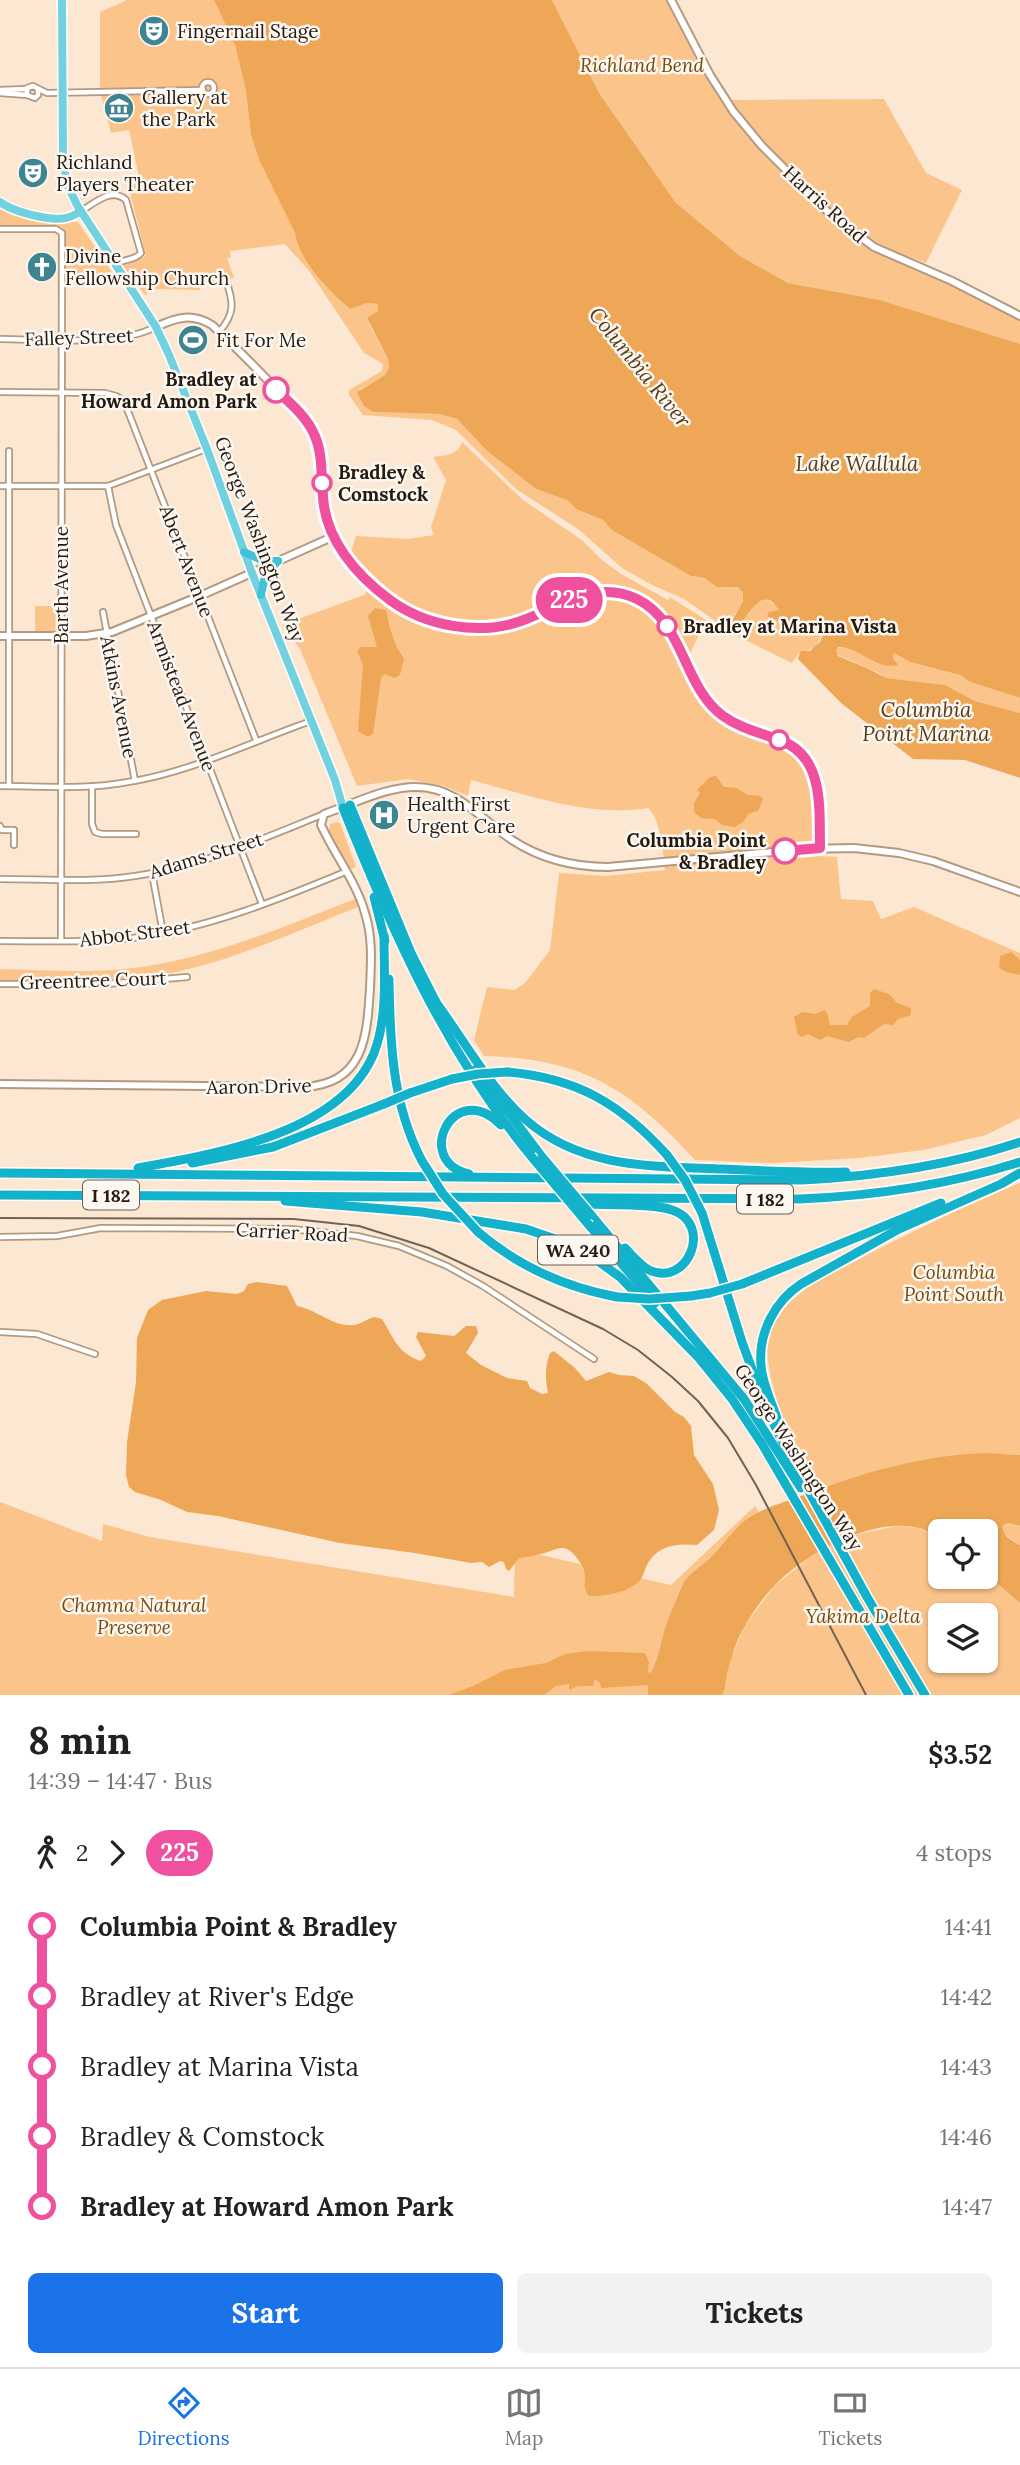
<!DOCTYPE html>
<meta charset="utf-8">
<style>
body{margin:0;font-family:Lora,serif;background:#f2f2f2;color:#222;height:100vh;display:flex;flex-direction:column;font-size:26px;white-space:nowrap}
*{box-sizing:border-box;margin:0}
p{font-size:23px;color:#767676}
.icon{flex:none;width:38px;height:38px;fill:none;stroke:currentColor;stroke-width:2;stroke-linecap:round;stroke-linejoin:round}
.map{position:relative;height:1695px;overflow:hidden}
.panel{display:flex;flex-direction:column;background:#fff;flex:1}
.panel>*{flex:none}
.badge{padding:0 14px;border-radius:23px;font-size:24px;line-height:46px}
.controls{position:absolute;left:928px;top:1519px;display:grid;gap:14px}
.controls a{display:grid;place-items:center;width:70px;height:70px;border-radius:10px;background:#fff;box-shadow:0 2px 5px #0004;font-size:35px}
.map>.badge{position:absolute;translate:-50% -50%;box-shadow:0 0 0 4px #fff}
.legs{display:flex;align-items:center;gap:10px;height:77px;padding:0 28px;font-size:23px}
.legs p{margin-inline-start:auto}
.summary{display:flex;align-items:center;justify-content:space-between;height:119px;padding:0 28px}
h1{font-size:38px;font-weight:700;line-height:52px}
.action{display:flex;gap:14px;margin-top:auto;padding:14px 28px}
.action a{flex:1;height:80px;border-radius:10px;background:#1a73e8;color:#fff;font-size:28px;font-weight:700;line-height:80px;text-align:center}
.action a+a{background:#f2f2f2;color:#222}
ul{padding:0 28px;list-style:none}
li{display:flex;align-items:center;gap:24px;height:70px;font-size:26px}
li i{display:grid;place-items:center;width:10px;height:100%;margin:0 9px;background:currentColor}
li i::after{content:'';width:18px;height:18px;margin:-9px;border:5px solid;border-radius:50%;background:#fff}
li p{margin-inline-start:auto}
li:first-child i{background:linear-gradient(#0000 50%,currentColor 0)}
li:last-child i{background:linear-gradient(currentColor 50%,#0000 0)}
.tabs{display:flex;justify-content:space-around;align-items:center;height:98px;border-top:2px solid #e0e0e0;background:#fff;font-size:19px;color:#767676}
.tabs a{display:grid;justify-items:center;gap:4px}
.tabs .active{color:#1a73e8}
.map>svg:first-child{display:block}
</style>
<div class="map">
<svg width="1020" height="1695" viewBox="0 0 1020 1695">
<rect width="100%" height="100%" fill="#fce7d2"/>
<g fill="#fbc48a" fill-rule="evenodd">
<path d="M127,0h87l21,44 11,47 5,44 8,25 36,73c5,28 33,57 55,76l17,-6 11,1v7l-10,6 1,7 19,35 1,9 -4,7 -26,15 5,16 9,6 66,2 18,5 30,32 49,38 31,11 9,9 27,11 10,10 78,46c5,1 11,1 16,4 5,3 9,7 15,7 9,1 29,-4 20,15 -3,8 -11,15 -13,24l11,-2 18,-23 9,-2 13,11 -10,8 34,15 11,-9 8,2 2,3 -9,18 -18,7 -6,9 -55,-27 -53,-37 -32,-14 -30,-17 -44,-39 -62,-40 -60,-59 -24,-10 -69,-5 -14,-20v-5l33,-19 1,-7 -19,-11 -54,-81 -25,-28 -55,7 1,6 -4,1 7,20 -34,7v5l-46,-1 -9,6 -22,-29 23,-10 -18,-71 12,-3 -11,-52 -18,3 -11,-42v-79z"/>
<polygon points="552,0 666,0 706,78 725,108 763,154 853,238 895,261 956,287 1020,320 1020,344 880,300 788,283 740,256 676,203 599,93"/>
<path d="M884,99l42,74 36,17 -36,73c-15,-6 -31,-11 -45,-18 -48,-25 -119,-101 -150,-145z"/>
<polygon points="0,209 23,217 54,222 78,222 112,272 90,276 64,276 65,232 63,228 57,225 0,225"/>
<path d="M462,442l61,58 59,40 20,20 19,14 47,26 2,-3 36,23 -18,38c-7,-14 -13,-30 -24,-42 -25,-29 -61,-35 -96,-22 -13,5 -26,13 -39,17 -26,9 -57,13 -84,7 -41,-9 -67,-37 -94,-66l5,-16 52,3 26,-4 -3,-8 15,-47 -13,-23c13,-2 24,-1 29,-15z"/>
<path d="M368,590c15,12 31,25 49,33 34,14 79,17 114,1 27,-13 51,-32 83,-28 60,7 59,78 93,114 13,14 32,23 50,30 17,6 34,7 45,23 14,22 8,49 13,73 2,7 5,12 5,20l17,1 4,42 32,2 8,18 33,-12 106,46v165l-34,17 -63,15 -64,8 -87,5 -77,-3c-66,-72 -112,-101 -211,-104l-10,-16 13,-53 27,3 11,-7 25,-33 9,-77 47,3 59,-6c-2,-17 -4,-51 -17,-62 -56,10 -123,-14 -177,-28l-3,16 -24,-10 -36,-7 -51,7 -57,-137 -18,-24 82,-30z"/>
<rect x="35" y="606" width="23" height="25"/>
<path d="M847,647c12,7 24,11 36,17l13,-3 -3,-3 1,-5 16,9 50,13 10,7 50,16v15l-45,-12 -30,-16 -60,-7 -6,-5 -43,-19v-6z"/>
<polygon points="337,822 340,823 356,867 349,870 329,831 330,824"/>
<path d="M355,899l3,8c-62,24 -126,55 -192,67 -54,10 -111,6 -166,6v-11c41,1 83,4 124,0 81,-8 156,-41 231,-70z"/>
<path d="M1020,1183v272c-74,-4 -136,11 -206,36 -16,-29 -51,-115 -46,-146 3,-19 14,-37 29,-49 17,-15 40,-25 59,-35 54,-29 108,-54 164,-78z"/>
<polygon points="0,1502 102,1541 103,1524 150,1537 514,1597 515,1549 671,1585 755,1506 759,1512 735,1529 711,1557 696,1569 681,1586 680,1595 664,1633 648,1695 0,1695"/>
<polygon points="1009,1523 1020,1526 1020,1545 1003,1533 1003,1525"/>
<path d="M897,1526c16,0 30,3 43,13v38h45v-4l35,30v92h-298l9,-37 13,-31 30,-41 34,-27 36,-22zM940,1615h45v46h-45z"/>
</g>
<g fill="#eda756">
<path d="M214,0h338l47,93 77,110 64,53 48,27 92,17 140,44v354l-50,-16 -10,-7 -50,-13 -16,-9 -1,5 5,7c-21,6 -40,-19 -60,-18l-2,4 2,5 31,13 17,9 59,7 30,16 45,12v65l-55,-18 -52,-1 -72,-56 -42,-43 -1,-2 3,-7h9l10,-9 5,-12 -2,-4 -8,-2 -11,9 -37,-17 2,-4 10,-2c-3,-3 -5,-7 -8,-9 -12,-8 -24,16 -31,23l-11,2 14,-25v-9l-5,-5h-21l-13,-9 -13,-2 -79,-46 -9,-10 -27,-11 -9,-9 -31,-11 -49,-38 -30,-32 -18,-5 -66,-2 -9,-6 -7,-14 28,-17 4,-7 -1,-9 -20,-39v-3l10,-6v-7l-11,-1 -17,6c-21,-18 -51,-48 -55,-76l-36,-73 -8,-25 -5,-44 -11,-46z"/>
<path d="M375,608l11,2c3,15 8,37 18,48l-4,17 -5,3 -10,-4 -4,4 -8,56 -5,3 -10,-6 5,-66 -6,-14 4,-4h16l-9,-31z"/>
<polygon points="716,776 724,787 736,788 748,795 760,796 763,799 758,811 748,814 744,821 735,827 722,825 715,819 701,818 694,812 694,803 700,793 697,790 710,777"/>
<polygon points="1011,952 1020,960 1020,975 1006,972 999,968 1000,956"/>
<polygon points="874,989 889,994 897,1003 911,1008 911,1015 898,1019 893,1025 884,1024 864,1038 858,1037 849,1042 827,1036 820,1040 808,1034 802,1037 798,1035 794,1017 802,1012 815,1014 824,1010 827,1013 830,1025 847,1025 852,1017 870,1006 870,993"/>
<path d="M257,1282l30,4 10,20c21,4 35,21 57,19 8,-1 12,-6 20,-8l8,2c12,19 15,34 39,42l5,-5 -10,-19 2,-5 36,4 12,-10h10l2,7 -12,20 15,12 26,13 20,3 3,7 12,6 6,-1c-3,-14 -3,-27 2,-40l4,-2 21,17 11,13 23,-9 10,3 15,1 12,7 29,29 9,5 7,9 3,29 19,29 6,26 -5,20 -17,15c-20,-2 -38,0 -49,18 -3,5 -4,11 -7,16 -10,13 -37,18 -52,17 -8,-12 -2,-14 -5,-26 -1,-4 -3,-6 -5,-9 -14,-20 -19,-12 -38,-7 -7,2 -15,3 -22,4l-10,13 -3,-2 -2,-7 -4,-1 -11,6 -7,-5 -11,1 -56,-10 -75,-10 -122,-27 -31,-4 -26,-12 -26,-8 -6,-5 -3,-12 1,-33 9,-60 1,-44 11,-28 14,-10 44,-9 31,3 7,-3 4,-7z"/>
<path d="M987,1453l33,2v71l-11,-3 -6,2c-2,10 9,16 17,20v58l-35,-30v-42h-45v8c-44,-37 -132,12 -165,46 -11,11 -21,26 -29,39 -9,14 -15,34 -19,50 -2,8 -1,14 -5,21h-74v-10l-47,3 -1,-5 -5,-4 -2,7h-15l-9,4v-6l-13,2 -12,9h-96l25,-9 32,-16 41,-7 19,-9 24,-3 56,2 4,9 -1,10 3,1c7,-14 9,-26 13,-41 4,-15 12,-30 17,-44 4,-12 20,-22 29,-30 13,-13 22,-28 37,-39 16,-11 35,-16 54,-23 60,-23 121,-41 186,-43z"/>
</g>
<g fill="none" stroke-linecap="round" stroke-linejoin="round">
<g stroke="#b29a81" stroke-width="8">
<g id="minor">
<circle cx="208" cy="88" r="6"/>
<polyline points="38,89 38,95 35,98 27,95 27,88 33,86 47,93 203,90"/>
<polyline points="0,90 26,89"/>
<polyline points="0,93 27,95"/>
<path d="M81,211c14,-8 30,-24 45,-11l15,53c-5,7 -17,6 -25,11"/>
<polyline points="0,229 56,229 62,233 61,941"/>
<path d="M219,332c16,-18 15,-30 7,-51"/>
<path d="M0,339c43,0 119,8 155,-12"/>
<polyline points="0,392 105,393 116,396 124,401 256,740"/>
<polyline points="0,486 108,486 206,449"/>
<polyline points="108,486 116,525 262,904"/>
<polyline points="103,612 135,781"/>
<path d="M0,786c42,0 86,4 128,-4 63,-10 123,-40 183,-61"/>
<polyline points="9,786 9,451"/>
<polyline points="92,786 92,824 95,832 102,834 136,834"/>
<polyline points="0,826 2,830 14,830 14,845"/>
<polyline points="152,873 163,933"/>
<path d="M0,879c44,0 91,4 135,-3 65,-9 129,-38 189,-62"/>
<path d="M0,941c47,0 94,2 140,-4 71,-10 140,-38 205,-65"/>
<polyline points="0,984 106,984 187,977"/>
<polyline points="0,1237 57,1236 101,1228 291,1229 357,1236 399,1246 447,1266 483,1286 594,1359"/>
<polyline points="0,1332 37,1334 95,1354"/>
</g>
</g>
<g stroke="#b29a81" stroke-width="10">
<g id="tertiary">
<polyline points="671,0 710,75 733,111 762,146 830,214 874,247 952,281 1020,316"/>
<path d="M156,327c21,-10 36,-14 56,-2 25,23 48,47 71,71 11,12 24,22 31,36 10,22 7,45 9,68 4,40 31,70 61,95 36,30 89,40 135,27 40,-12 75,-45 119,-22 44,23 46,83 82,114 15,12 35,17 53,24 53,18 45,63 47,110"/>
<polyline points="0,636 86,636 112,632 200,596 332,537"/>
<path d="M0,1084l304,3c61,-3 63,-52 66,-99 1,-25 3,-50 -5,-75 -8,-29 -28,-55 -41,-82l-3,-6 3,-11c30,-10 60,-27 92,-27 42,0 64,32 96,53 29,19 62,27 96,27l197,-18 49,-1 45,5 34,8 87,31"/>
</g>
</g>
<g stroke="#fff" stroke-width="11">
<g id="primary">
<polyline points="62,0 63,162 68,186 77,205 156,327 169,355 207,449 252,573 335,780 343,808"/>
<path d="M0,202c13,10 49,19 66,16 6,-1 10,-4 15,-7"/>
</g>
</g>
<g stroke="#fff" stroke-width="11">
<g id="trunk">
<polyline points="244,552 264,561 278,561"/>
<polyline points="261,595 265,576 278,561"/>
</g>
</g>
<g stroke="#fff" stroke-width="12">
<g id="motorway">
<polyline points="350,805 411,953 438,1006"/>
<path d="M343,808c49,123 102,244 188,348"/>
<polyline points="374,897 385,941"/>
<path d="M389,979c1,64 3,125 33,182"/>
<path d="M435,1001c29,39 54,86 91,119 56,49 127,46 197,49 41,2 82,4 123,3"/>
<polyline points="476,1069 542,1157"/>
<path d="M507,1072c70,6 114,32 160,83"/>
<polyline points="410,1093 452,1079"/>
<polyline points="192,1163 273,1147 384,1104"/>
<path d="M138,1168c76,-14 203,-34 236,-115 14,-36 10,-80 10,-117"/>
<path d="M0,1173l802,7c74,-4 147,-14 218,-38"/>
<path d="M469,1174c-57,-13 -15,-97 32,-49"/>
<path d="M0,1195l799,4c75,-3 149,-14 221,-37"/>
<polyline points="285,1201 422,1212 526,1229 564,1242 591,1256 620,1277 698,1357 732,1399 762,1444 909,1695"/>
<path d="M585,1204c22,1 69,-1 87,6 42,14 16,78 -23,60 -9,-5 -17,-15 -24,-22"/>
<polyline points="702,1213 742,1342 767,1410 789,1455 867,1597 925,1695"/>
<polyline points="591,1215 744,1399 801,1488"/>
<polyline points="589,1225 655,1303"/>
<path d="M478,1232c41,35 86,55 139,65"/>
<polyline points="742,1284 941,1203"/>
<polyline points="691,1296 710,1293"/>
<path d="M777,1418c-6,-17 -15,-35 -16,-53 -3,-32 14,-64 40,-81l96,-54 104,-46 19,-11"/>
</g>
</g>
<use href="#minor" stroke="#fff" stroke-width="4.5"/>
<use href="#tertiary" stroke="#fff" stroke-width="6"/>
<use href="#primary" stroke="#71d1df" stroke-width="8"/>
<use href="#trunk" stroke="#42c2d4" stroke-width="8"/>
<use href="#motorway" stroke="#13b2ca" stroke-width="9"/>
<polyline stroke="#706355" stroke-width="2" points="0,1218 294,1219 359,1226 429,1248 603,1329 638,1350 672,1377 698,1401 728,1438 756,1485 866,1695"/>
<g stroke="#fff" stroke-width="12" stroke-linecap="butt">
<g id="motorway-bridge">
<polyline points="452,1079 478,1074 507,1072"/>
<polyline points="384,1104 410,1093"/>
<polyline points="667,1155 685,1180 702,1213"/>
<polyline points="531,1156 589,1225"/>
<polyline points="542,1157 591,1215"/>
<polyline points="422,1161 443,1194 478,1232"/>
<polyline points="710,1293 742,1284"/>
<polyline points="617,1297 649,1299 691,1296"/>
</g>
</g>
<use href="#motorway-bridge" stroke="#13b2ca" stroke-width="9"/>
</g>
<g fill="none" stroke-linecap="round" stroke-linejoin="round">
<g stroke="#fff" stroke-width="16">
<path id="line-1" d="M276,390c14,13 30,26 38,44 9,19 7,41 9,62 2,43 33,79 67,104 35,26 89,36 131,21 39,-14 73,-42 116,-22 47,23 46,88 86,117 18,13 39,17 59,25 43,17 37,69 38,107l-35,3"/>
</g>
<use href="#line-1" stroke="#ef519e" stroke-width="10"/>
</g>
<defs>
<g id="theatre-disc" transform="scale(1.575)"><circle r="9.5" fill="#3f8491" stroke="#fdf7f2"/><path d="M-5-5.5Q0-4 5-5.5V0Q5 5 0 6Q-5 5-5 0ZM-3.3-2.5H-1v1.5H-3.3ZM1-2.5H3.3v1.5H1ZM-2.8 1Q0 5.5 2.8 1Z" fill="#fff"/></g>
<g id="museum-disc" transform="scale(1.575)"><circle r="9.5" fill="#3f8491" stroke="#fdf7f2"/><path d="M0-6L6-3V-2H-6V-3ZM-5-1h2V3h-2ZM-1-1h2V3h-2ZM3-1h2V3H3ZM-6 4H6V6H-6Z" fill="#fff"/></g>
<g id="church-disc" transform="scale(1.575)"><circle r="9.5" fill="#3f8491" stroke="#fdf7f2"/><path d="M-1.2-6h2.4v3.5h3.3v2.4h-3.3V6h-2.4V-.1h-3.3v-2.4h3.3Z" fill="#fff"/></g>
<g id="stadium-disc" transform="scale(1.575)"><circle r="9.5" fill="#3f8491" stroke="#fdf7f2"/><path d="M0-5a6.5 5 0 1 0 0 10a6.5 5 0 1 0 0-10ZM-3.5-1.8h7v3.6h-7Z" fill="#fff"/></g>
<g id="hospital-disc" transform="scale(1.575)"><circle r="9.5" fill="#3f8491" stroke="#fdf7f2"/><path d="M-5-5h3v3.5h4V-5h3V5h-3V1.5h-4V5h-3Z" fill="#fff"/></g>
</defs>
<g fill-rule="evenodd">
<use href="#theatre-disc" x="154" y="31"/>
<use href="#museum-disc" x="119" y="108"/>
<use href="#theatre-disc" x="33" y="173"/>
<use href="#church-disc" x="42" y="267"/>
<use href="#stadium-disc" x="193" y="340"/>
<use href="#hospital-disc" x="384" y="815"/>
</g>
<g fill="#fff" stroke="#ef519e" stroke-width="3.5">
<circle cx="276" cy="390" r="12"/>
<circle cx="322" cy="483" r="9"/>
<circle cx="667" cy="626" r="9"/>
<circle cx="779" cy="740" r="9"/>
<circle cx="785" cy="851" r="12"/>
</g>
<g text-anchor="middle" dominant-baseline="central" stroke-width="5" stroke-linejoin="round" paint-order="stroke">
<g fill="#fdf7f2" stroke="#645c54" stroke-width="2">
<rect x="83" y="1180.5" width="56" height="29" rx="5"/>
<rect x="737" y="1184.5" width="56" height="29" rx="5"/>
<rect x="538" y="1235.5" width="80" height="29" rx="5"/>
</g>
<g font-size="18" font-weight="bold" fill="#231a10">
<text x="111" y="1195">I 182</text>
<text x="765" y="1199">I 182</text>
<text x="578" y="1250">WA 240</text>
</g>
<g font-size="19" fill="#231a10" stroke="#fdf7f2" text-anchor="start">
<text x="177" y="31">Fingernail Stage</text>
<text x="142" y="97">Gallery at<tspan x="142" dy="22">the Park</tspan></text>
<text x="56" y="162">Richland<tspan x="56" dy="22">Players Theater</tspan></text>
<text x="65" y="256">Divine<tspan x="65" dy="22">Fellowship Church</tspan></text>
<text x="216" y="340">Fit For Me</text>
<text x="407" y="804">Health First<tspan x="407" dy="22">Urgent Care</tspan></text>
</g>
<g font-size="19" font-style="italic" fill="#784a0a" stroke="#fdf7f2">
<text x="642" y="65">Richland Bend</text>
<text x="954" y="1272">Columbia<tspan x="954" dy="22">Point South</tspan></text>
<text x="134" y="1605">Chamna Natural<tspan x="134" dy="22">Preserve</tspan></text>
<text x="863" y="1616">Yakima Delta</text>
</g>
<g font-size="19" fill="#231a10" stroke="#fdf7f2">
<text transform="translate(825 204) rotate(42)">Harris Road</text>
<text transform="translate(79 337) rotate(-2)">Falley Street</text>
<text transform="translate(260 539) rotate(69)">George Washington Way</text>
<text transform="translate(187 561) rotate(69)">Abert Avenue</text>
<text transform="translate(61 585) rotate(-90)">Barth Avenue</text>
<text transform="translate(182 696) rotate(69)">Armistead Avenue</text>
<text transform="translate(119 697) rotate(79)">Atkins Avenue</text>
<text transform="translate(206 855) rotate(-17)">Adams Street</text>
<text transform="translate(135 933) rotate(-7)">Abbot Street</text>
<text transform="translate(93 980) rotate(-2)">Greentree Court</text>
<text transform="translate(259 1086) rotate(-1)">Aaron Drive</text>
<text transform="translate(292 1232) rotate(3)">Carrier Road</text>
<text transform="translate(799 1457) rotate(57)">George Washington Way</text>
</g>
<g font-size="19" font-weight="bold" fill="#231a10" stroke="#fdf7f2" text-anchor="end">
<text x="257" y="379">Bradley at<tspan x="257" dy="22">Howard Amon Park</tspan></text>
<text x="338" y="472" text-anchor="start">Bradley &amp;<tspan x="338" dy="22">Comstock</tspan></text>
<text x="683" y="626" text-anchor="start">Bradley at Marina Vista</text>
<text x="766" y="840">Columbia Point<tspan x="766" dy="22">&amp; Bradley</tspan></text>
</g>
<g font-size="21" font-style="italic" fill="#583b19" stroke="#fdf7f2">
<text transform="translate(640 367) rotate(51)">Columbia River</text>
<text x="857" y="463">Lake Wallula</text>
<text x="926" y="709">Columbia<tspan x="926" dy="24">Point Marina</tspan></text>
</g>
</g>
</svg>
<div class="controls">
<a><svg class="icon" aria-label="locate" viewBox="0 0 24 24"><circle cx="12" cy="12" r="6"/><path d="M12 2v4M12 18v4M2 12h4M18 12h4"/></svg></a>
<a><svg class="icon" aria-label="layers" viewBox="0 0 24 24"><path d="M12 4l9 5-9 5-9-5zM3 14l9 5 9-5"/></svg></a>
</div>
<b class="badge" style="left:569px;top:600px;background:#ef519e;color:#fff">225</b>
</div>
<section class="panel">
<div class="summary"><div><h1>8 min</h1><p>14:39 – 14:47 · Bus</p></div><b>$3.52</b></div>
<div class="legs"><svg class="icon" aria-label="walk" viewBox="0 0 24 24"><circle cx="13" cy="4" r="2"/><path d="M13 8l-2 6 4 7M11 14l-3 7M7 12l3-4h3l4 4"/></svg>2<svg class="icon" aria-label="forward" viewBox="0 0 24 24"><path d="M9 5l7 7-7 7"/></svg><b class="badge" style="background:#ef519e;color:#fff">225</b><p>4 stops</p></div>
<ul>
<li><i style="color:#ef519e"></i><b>Columbia Point &amp; Bradley</b><p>14:41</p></li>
<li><i style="color:#ef519e"></i><span>Bradley at River's Edge</span><p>14:42</p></li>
<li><i style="color:#ef519e"></i><span>Bradley at Marina Vista</span><p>14:43</p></li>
<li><i style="color:#ef519e"></i><span>Bradley &amp; Comstock</span><p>14:46</p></li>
<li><i style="color:#ef519e"></i><b>Bradley at Howard Amon Park</b><p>14:47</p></li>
</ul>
<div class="action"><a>Start</a><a>Tickets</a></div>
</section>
<nav class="tabs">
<a class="active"><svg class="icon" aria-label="directions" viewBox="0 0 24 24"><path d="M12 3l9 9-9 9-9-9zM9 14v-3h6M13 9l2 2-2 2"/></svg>Directions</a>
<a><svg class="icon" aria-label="map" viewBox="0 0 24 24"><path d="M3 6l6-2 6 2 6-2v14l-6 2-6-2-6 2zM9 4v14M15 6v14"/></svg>Map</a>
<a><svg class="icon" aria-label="tickets" viewBox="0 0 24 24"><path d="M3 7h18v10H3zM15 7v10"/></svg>Tickets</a>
</nav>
